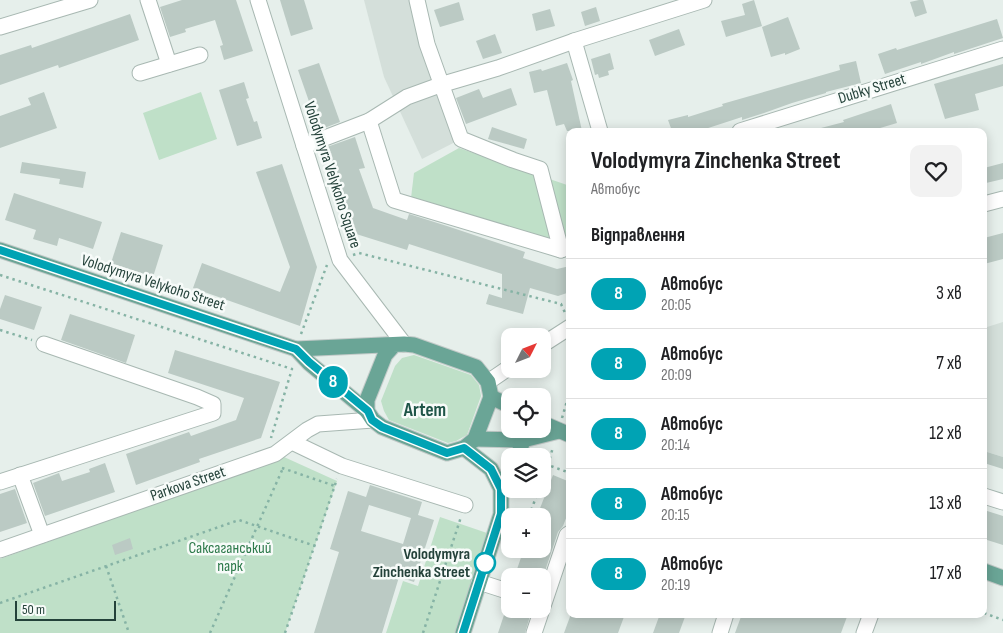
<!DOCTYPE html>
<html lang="uk">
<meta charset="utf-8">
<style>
body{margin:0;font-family:"Sofia Sans Condensed",sans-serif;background:#f2f2f2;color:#202124;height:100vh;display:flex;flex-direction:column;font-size:19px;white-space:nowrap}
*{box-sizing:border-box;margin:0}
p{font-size:16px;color:#757577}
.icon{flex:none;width:28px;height:28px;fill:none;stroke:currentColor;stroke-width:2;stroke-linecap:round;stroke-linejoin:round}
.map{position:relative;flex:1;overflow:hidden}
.side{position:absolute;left:566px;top:128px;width:421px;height:490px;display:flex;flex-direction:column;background:#fff;border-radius:10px;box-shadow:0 2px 12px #0003}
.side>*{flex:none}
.badge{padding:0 10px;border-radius:16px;font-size:18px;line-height:32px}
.needle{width:32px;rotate:48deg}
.tools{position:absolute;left:501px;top:328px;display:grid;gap:10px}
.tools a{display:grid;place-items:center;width:50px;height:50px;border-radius:10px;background:#fff;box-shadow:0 2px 12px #0003;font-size:25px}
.scale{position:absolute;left:15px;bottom:12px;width:101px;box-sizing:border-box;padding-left:5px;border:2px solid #24423a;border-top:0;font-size:14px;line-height:18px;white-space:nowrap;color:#24423a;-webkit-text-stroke:4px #f7fbf9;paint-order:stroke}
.map>.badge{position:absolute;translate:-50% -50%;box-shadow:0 0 0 2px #fff}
h2{padding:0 25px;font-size:19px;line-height:45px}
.round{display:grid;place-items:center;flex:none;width:52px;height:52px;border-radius:10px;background:#f2f2f2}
.head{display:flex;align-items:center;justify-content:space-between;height:85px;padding:0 25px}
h1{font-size:24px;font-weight:700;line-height:38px}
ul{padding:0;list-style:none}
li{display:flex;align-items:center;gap:15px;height:70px;padding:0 25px;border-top:1px solid #e0e0e0}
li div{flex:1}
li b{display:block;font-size:19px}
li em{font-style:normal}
li .badge{min-width:55px;font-weight:700;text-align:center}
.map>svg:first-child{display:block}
</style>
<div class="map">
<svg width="1003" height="633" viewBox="0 0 1003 633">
<rect width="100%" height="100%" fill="#e6efeb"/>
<g fill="#d4dfda">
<polygon points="364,0 417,0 461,139 422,159 384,77"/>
<polygon points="1003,322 1003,457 984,451 984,328"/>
</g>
<g fill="#bfe0c8">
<polygon points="201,92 217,139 159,160 143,113"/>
<polygon points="459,148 570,186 570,239 557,242 411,198 414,173"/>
<polygon points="414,355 471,375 479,385 481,396 467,435 456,441 448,443 389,420 384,411 381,401 395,366 402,358"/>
<polygon points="284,457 337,481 285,633 0,633 0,559"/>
<polygon points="440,517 487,533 455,633 386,633 403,581 418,586"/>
</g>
<g fill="#bbcac4" fill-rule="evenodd">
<polygon points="182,0 236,0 253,51 224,60 220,46 223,45 215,20 185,29 186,32 170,37 160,7"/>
<polygon points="280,0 304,0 313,29 291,36"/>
<polygon points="754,0 762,26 726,37 721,21 745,15 742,4"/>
<polygon points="919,0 923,0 927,13 915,17 910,2"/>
<polygon points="459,2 464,20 440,27 434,10"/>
<polygon points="596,7 600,21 585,26 581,12"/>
<polygon points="550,9 555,26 536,31 532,14"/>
<polygon points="130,14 139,40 59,68 58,65 0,85 0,55 31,45 32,48"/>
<polygon points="788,17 800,49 785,55 785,53 771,57 762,27"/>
<polygon points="997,19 1003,38 954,54 954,52 921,64 921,62 885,74 878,54 896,48 897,50"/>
<polygon points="679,29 685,45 655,56 649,40"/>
<polygon points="495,34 502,53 483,59 476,41"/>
<polygon points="610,53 614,69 608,71 609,75 599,78 598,74 595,75 591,59"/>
<polygon points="856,61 861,83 826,92 826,93 792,103 761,114 742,120 742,117 699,131 672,131 668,120 688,115 688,117 723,106 722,104 840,70 839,65"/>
<polygon points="319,63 340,122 319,130 298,70"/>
<polygon points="567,63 573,80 571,81 582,131 567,131 564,124 556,126 547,90 534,93 529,72 541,69 542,71"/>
<polygon points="1003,64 1003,86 975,94 979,110 945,119 934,84"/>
<polygon points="244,82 249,98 246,99 254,122 257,121 262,138 237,146 219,90"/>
<polygon points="511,88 517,105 466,124 456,98 479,89 483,98"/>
<polygon points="44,92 57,128 0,148 0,116 31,105 28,98"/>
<polygon points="891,104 897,123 870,131 822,131 821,128 844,122 843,120"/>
<polygon points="492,127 527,139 524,149 488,139"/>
<polygon points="355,137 365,168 359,169 373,208 407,220 409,214 447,226 525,252 523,258 557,269 570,266 570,292 558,296 530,288 523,314 486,304 489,294 502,298 502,274 409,244 407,250 353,233 324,148"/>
<polygon points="22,162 86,172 83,188 59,184 60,179 20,173"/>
<polygon points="1003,163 1003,179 986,183 984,168"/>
<polygon points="282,164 317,267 300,326 193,288 202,263 280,292 290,267 256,172"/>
<polygon points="14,193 102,222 93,249 59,238 57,246 33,239 36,230 5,220"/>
<polygon points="121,232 163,245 153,277 111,263"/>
<polygon points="1003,233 1003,259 984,264 984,238"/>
<polygon points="5,295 42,307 34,330 0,319 0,309"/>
<polygon points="70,314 135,335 126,363 61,340"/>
<polygon points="175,350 280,382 261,438 199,459 200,462 136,485 126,454 189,432 191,436 236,420 244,398 168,373"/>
<polygon points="984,451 1003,457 1003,469 984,463"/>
<polygon points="105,463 115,492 45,516 33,483 59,473 62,481 90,472 89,469"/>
<polygon points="553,475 570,482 570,508 563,526 558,532 543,577 527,576 516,572 524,549 542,549 542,516 537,516"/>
<path d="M370,485l52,17 -4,13 16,5 -20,62 -15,-5 -17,56h-68l25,-81 -9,-3 18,-58 18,6zM369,505l42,13 -8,26 -42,-13z"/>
<polygon points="15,489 27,523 0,532 0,494"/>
<polygon points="984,510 1003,516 1003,545 984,539"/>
<polygon points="130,538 133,549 115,555 112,545"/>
<polygon points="506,609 532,609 525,633 498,633"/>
<polygon points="571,614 625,614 618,633 564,633"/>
<polygon points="660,614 686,614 679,633 653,633"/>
<polygon points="742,614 848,614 841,633 735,633"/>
</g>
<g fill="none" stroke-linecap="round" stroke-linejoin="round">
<g stroke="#a8b8b2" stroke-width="17">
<g id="minor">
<polyline points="148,0 169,64"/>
<polyline points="258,0 340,260 404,344"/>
<polyline points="417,0 427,44 461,139 513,160 540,169 561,250 570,247"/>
<polyline points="0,27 90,0"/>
<polyline points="574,41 600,131"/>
<polyline points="140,73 200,55"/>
<polyline points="369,121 394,200 561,250"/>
<polyline points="740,131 1003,49"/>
<polyline points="304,146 369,121 407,97 440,85 498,68 574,41 704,0"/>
<polyline points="984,204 1003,199"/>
<polyline points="542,345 570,327"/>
<polyline points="488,382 510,367"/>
<polyline points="292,442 342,466 465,505"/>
<polyline points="20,475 42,535"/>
<polyline points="0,482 213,413 213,404 197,397 44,344"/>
<polyline points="984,496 1003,502"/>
<polyline points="0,550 275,454 307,430 318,424 373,420"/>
<polyline points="479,582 510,592"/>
<polyline points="534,633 567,535 570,533"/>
<polyline points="720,633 726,614"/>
<polyline points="864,633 871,614"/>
</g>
</g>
<g stroke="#c2cac8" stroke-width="17">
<g id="major">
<polyline points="0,250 296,349 404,344 414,345 476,367 488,382 491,397 475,439 464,448 447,453 382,427 373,420 367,411 367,400 385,355 394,345"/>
<polyline points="296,349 309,363 367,411"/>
<polyline points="491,397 510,406"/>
<polyline points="542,423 570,435"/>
<polyline points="475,439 523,440 559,431"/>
<polyline points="518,456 523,440"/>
<polyline points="984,571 1003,578"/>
<polyline points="463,633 501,514 501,489 491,469 464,448"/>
</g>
</g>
<g stroke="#86b3a5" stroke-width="2.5" stroke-dasharray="2.5 4" stroke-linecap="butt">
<polyline points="353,255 359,253 561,304 566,315"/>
<polyline points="0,275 292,369 271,438"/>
<polyline points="0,330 32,340"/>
<polyline points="301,334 327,265"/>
<polyline points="562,418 570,391"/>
<polyline points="548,465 553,447"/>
<polyline points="282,468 335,486"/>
<polyline points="542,480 548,465 570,473"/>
<polyline points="529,516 539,489"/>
<polyline points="106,566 129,633"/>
<polyline points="0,603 239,520 315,546"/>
<polyline points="984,613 1003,620"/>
<polyline points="210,633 283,468"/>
<polyline points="285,633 337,479"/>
<polyline points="423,633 461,517"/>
</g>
<use href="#minor" stroke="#fff" stroke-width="15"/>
<use href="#major" stroke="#6aa596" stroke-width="15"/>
</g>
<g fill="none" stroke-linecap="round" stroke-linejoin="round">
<g stroke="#fff" stroke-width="11">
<polyline id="line" points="0,250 296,349 309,362 368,411 372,420 382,427 447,453 464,448 491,469 501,489 501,514 463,633"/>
</g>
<use href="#line" stroke="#00a3b4" stroke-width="8"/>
</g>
<circle fill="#fff" stroke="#00a3b4" stroke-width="2.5" cx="485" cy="563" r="10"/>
<g text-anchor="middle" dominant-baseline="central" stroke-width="5" stroke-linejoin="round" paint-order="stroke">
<g font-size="16" fill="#24423a" stroke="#f7fbf9">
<text transform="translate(872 89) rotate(-17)">Dubky Street</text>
<text transform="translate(332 175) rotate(72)">Volodymyra Velykoho Square</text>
<text transform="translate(153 283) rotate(18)">Volodymyra Velykoho Street</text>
<text transform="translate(188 484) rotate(-19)">Parkova Street</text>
</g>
<g font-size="16" fill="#2d7a4b" stroke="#f7fbf9">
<text x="230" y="548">Саксаганський<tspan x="230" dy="18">парк</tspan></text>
</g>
<g font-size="16" font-weight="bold" fill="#24423a" stroke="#f7fbf9" text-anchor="end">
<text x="470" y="554">Volodymyra<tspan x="470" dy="18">Zinchenka Street</tspan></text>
</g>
<g font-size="19" font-weight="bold" fill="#1f5548" stroke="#f7fbf9">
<text x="425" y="410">Artem</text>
</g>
</g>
</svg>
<div class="tools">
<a><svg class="needle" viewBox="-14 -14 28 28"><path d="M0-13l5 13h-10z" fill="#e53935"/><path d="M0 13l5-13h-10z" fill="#757577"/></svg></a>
<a><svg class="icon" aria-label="locate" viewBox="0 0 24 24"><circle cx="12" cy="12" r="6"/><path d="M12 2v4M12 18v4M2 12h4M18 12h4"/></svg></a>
<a><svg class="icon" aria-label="layers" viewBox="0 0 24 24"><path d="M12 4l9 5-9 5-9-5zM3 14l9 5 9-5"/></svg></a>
<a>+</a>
<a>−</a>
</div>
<div class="scale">50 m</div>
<b class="badge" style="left:333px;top:382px;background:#00a3b4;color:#fff">8</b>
<section class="side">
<div class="head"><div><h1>Volodymyra Zinchenka Street</h1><p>Автобус</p></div><a class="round"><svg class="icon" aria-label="heart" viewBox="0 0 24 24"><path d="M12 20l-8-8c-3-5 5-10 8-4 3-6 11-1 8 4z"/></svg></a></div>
<h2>Відправлення</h2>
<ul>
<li><span class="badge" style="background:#00a3b4;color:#fff">8</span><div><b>Автобус</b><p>20:05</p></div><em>3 хв</em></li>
<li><span class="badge" style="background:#00a3b4;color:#fff">8</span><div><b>Автобус</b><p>20:09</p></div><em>7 хв</em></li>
<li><span class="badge" style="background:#00a3b4;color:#fff">8</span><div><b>Автобус</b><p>20:14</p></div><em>12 хв</em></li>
<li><span class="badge" style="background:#00a3b4;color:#fff">8</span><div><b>Автобус</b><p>20:15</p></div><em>13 хв</em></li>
<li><span class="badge" style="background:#00a3b4;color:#fff">8</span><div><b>Автобус</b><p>20:19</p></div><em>17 хв</em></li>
</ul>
</section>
</div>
